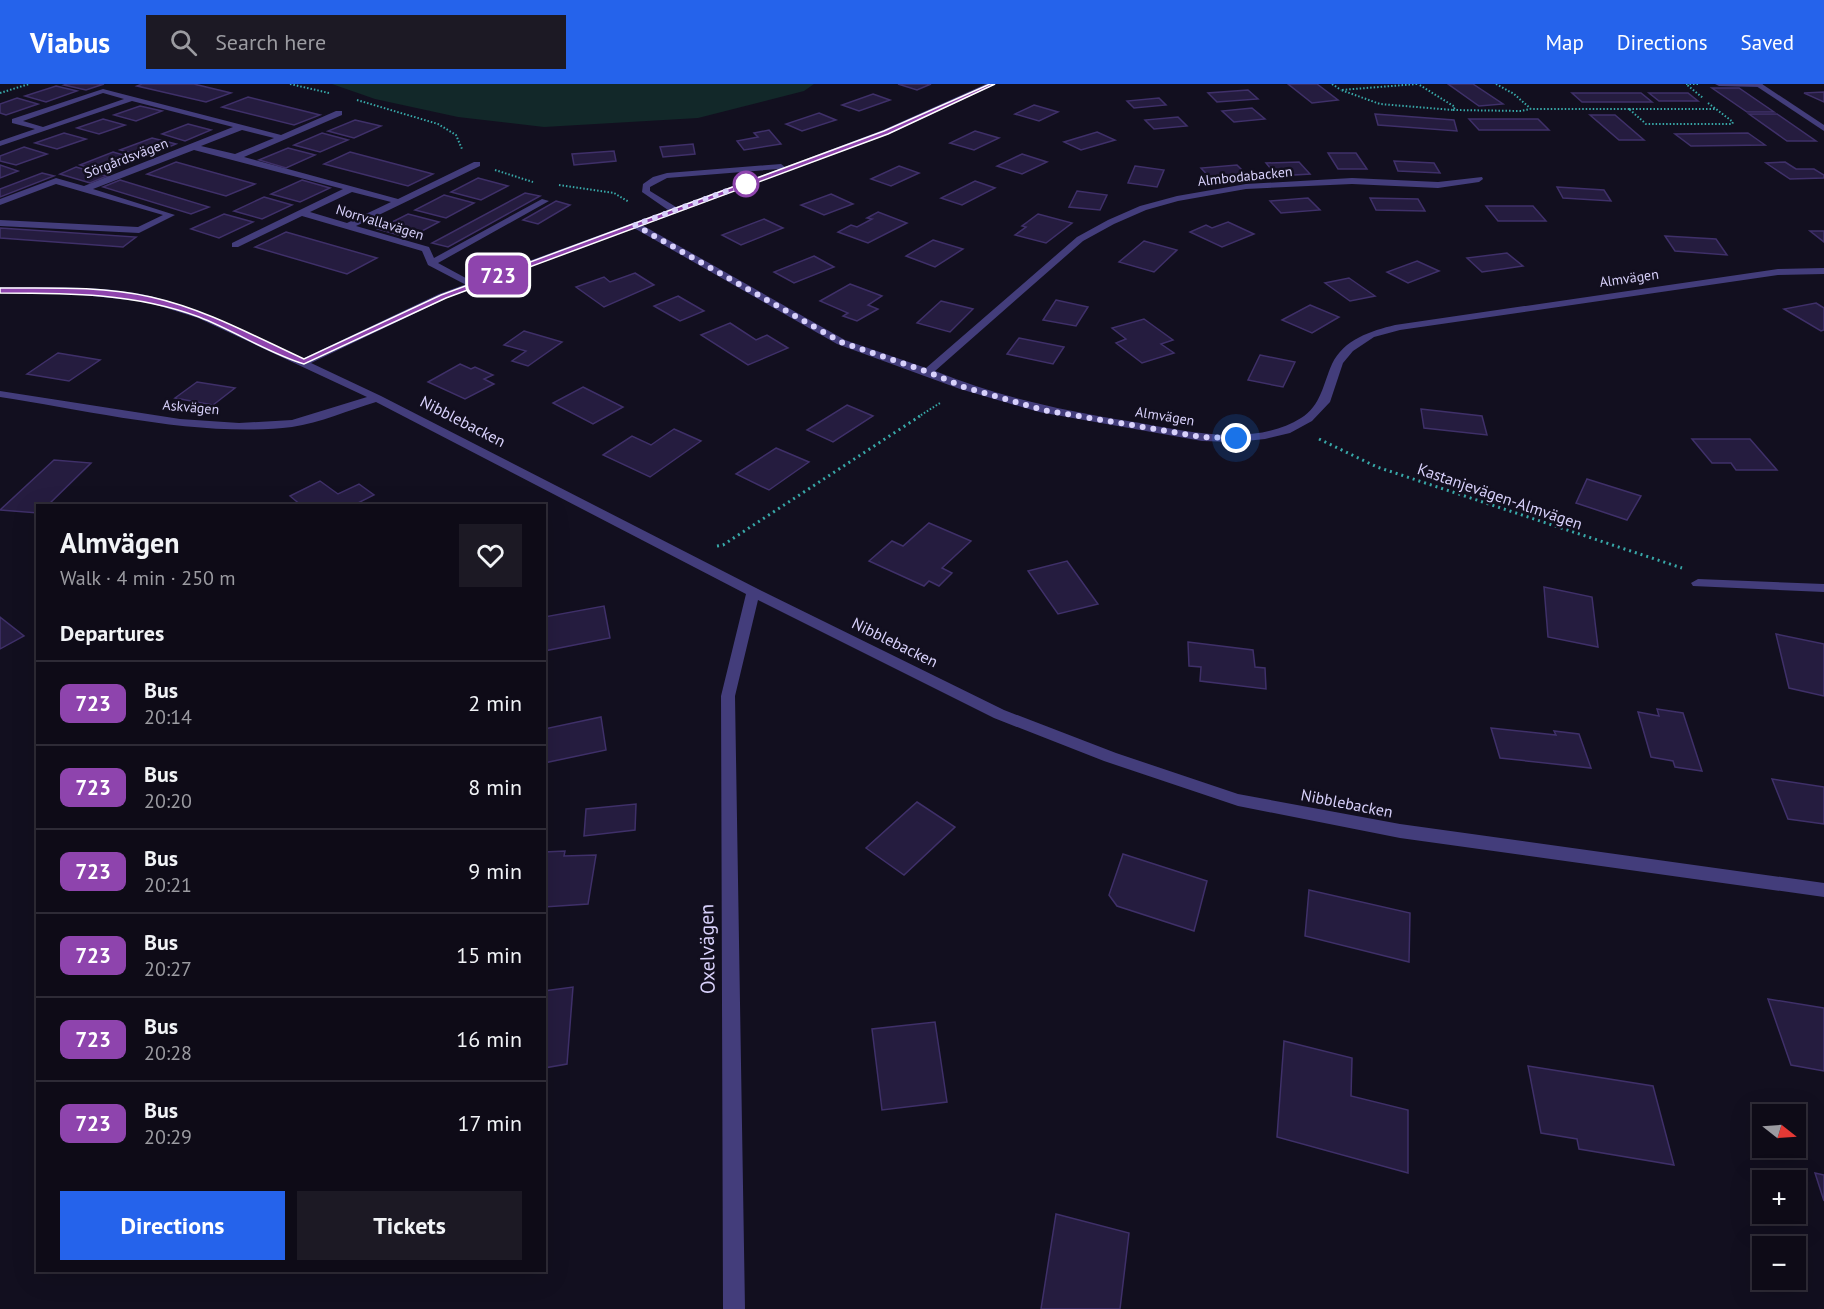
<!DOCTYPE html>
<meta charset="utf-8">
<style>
body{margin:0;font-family:"PT Sans",sans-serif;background:#1c1924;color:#f1f3f6;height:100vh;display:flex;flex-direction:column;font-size:22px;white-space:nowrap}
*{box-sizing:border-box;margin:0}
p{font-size:20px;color:#9b9ba1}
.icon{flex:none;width:33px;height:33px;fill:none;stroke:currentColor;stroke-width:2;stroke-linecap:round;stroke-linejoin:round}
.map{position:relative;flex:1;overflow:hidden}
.drawer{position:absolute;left:36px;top:420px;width:510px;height:768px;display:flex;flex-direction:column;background:#0e0b17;border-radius:0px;box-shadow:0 6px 24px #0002,0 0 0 2px #2e2b36}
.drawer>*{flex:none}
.badge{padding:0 12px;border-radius:9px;font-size:21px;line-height:39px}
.needle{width:39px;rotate:107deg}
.controls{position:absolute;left:1752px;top:1020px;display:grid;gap:12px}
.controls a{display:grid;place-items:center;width:54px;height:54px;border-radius:0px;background:#0e0b17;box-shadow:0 6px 24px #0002,0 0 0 2px #2e2b36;font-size:30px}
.you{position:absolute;width:30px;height:30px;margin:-15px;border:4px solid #fff;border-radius:50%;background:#1a73e8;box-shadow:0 0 0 9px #1a73e833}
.map>.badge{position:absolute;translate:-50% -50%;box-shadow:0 0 0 3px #fff}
h2{padding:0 24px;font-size:22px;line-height:54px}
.round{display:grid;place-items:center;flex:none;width:63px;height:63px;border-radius:0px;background:#1c1924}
.headline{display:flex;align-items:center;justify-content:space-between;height:102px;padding:0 24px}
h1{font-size:28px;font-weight:700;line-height:45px}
.cta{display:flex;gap:12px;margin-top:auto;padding:12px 24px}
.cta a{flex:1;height:69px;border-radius:0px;background:#2563eb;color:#fff;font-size:24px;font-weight:700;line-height:69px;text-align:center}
.cta a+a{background:#1c1924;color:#f1f3f6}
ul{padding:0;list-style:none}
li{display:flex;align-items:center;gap:18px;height:84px;padding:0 24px;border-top:2px solid #2e2b36}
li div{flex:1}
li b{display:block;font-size:22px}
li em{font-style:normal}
li .badge{min-width:66px;font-weight:700;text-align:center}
header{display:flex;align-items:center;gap:36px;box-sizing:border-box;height:84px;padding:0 30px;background:#2563eb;color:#fff}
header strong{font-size:28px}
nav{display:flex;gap:33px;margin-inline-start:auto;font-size:21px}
.search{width:420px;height:54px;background:#1c1924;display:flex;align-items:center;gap:15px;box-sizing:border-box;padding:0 21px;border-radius:0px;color:#9b9ba1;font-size:22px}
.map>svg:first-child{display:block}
</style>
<header>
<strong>Viabus</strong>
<div class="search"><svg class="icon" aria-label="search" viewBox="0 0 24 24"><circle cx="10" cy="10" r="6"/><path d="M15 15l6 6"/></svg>Search here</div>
<nav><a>Map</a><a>Directions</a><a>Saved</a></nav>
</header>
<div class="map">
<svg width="1824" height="1225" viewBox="0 0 1824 1225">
<rect width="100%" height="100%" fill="#120f1f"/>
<polygon fill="#122829" points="332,0 814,0 804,7 698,34 544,43 458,33 375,15"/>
<g fill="#251c3f" stroke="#3f3069" stroke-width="1.5">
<polygon points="67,0 104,0 86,6 64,1"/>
<polygon points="142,0 194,0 231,9 206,18 137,2"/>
<polygon points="898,0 931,0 917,6"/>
<polygon points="1288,0 1317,0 1338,16 1312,19"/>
<polygon points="1448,0 1473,0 1503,20 1479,22"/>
<polygon points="56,2 77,7 46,18 25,12"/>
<polygon points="1712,4 1739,4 1774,28 1747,28"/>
<polygon points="1248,6 1258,15 1217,18 1208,9"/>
<polygon points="1824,8 1824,18 1804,9"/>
<polygon points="1572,9 1641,9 1652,18 1582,18"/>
<polygon points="1649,9 1688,9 1698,17 1659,17"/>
<polygon points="873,10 890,16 859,27 842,21"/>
<polygon points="248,13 320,31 294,41 222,23"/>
<polygon points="17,14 38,20 6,31 0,29 0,20"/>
<polygon points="1159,14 1166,21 1134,24 1127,17"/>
<polygon points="1034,21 1058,28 1039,37 1015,30"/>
<polygon points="140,22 162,27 136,37 114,31"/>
<polygon points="1252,24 1265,35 1234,38 1222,27"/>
<polygon points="819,29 836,36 802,47 786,40"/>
<polygon points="1375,30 1454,36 1457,47 1378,41"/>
<polygon points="1749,30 1777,30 1816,57 1787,57"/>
<polygon points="1590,31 1615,31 1644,56 1619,56"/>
<polygon points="1178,33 1187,42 1154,45 1145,36"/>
<polygon points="103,35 125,41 99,50 77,44"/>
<polygon points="1469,35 1538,35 1549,46 1479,46"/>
<polygon points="355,36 381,42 354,54 328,47"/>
<polygon points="188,40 211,46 185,57 162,50"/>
<polygon points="769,46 781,60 744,66 737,57 758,53 754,49"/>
<polygon points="975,47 999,54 974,66 950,59"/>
<polygon points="1097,48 1115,56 1081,66 1064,58"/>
<polygon points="64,49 86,55 57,65 35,59"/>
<polygon points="322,49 348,56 320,68 294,61"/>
<polygon points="1748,49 1765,61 1691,62 1675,50"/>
<polygon points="152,54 176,60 145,73 120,66"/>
<polygon points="693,60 695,70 663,73 660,63"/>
<polygon points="24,63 47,70 16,81 0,77 0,72"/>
<polygon points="288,64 315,71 286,84 259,76"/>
<polygon points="614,67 616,77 574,81 572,70"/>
<polygon points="113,68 137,75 104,88 80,81"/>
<polygon points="350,68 433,90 408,102 324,80"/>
<polygon points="1328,69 1356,69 1367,85 1338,85"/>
<polygon points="1022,70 1047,78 1022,90 997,82"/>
<polygon points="1394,77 1434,79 1440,89 1398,87"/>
<polygon points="176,78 255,100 226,112 147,90"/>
<polygon points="1299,78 1310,90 1277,92 1266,79"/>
<polygon points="1785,78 1796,85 1814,85 1824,91 1824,94 1790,95 1766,79"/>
<polygon points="0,81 18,87 0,94"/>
<polygon points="1237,81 1250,94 1213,97 1201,84"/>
<polygon points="899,82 919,89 891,102 871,95"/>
<polygon points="1135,82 1164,86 1157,103 1128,99"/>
<polygon points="76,83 107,92 90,99 60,90"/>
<polygon points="42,89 54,92 0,113 0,105"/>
<polygon points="478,94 508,102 481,116 451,108"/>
<polygon points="120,96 209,123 191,130 103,103"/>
<polygon points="302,96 330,104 300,118 271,110"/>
<polygon points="975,97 995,104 962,121 941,114"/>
<polygon points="1557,103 1604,106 1611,117 1563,114"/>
<polygon points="1077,107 1107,111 1100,126 1069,123"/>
<polygon points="525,109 540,112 448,163 432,159"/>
<polygon points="831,110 853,120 824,131 801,121"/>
<polygon points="444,111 474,119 446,134 415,126"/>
<polygon points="264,113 292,121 262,135 234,127"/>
<polygon points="1308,114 1320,126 1281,129 1270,117"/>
<polygon points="1370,114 1418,115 1425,127 1376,126"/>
<polygon points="556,117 570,121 538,140 523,136"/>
<polygon points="1486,122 1533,122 1546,137 1498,137"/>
<polygon points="878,128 907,139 868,159 838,148 851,141 857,143 872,135 867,134"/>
<polygon points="224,130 253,138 219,154 191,145"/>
<polygon points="408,130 439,138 409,154 378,145"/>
<polygon points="1038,130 1072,139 1046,159 1015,151 1026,143 1022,142"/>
<polygon points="764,135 783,144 741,161 722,151"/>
<polygon points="1228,138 1254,150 1222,163 1190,148 1206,141 1212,144"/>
<polygon points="0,144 136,153 123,163 0,154"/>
<polygon points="1810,147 1824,147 1824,158"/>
<polygon points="286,148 377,174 347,190 255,163"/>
<polygon points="1665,152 1716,155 1727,171 1675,167"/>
<polygon points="933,156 963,165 935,183 906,172"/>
<polygon points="1144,157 1177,166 1154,188 1119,178"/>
<polygon points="1507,169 1523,182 1482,188 1467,174"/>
<polygon points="814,172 834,183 794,199 774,188"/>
<polygon points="1417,177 1439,187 1408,199 1387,188"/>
<polygon points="635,189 654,201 604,223 576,203 604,193 610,198"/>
<polygon points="1349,194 1375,212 1350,217 1325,199"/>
<polygon points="850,200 882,212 868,221 878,225 857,237 843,232 848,229 820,217"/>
<polygon points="678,212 704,227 680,237 654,222"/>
<polygon points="1056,216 1088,223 1076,242 1043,236"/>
<polygon points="941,217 973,225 950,248 917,239"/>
<polygon points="1816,219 1824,224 1824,246 1821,247 1784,225"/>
<polygon points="1310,221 1339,233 1312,249 1282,236"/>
<polygon points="1144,235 1173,256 1161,260 1174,269 1142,279 1116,259 1126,255 1112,244"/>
<polygon points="730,239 756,256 767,251 788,264 748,281 701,251"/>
<polygon points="524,247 562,258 528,282 512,277 526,267 504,261"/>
<polygon points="1019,254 1064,263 1053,280 1007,270"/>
<polygon points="58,269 100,276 69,297 27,290"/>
<polygon points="1260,271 1295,278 1283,303 1248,296"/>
<polygon points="460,280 471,285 475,283 493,291 484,295 494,300 465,315 428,298"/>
<polygon points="197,298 235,304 213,321 175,314"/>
<polygon points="583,303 623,323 593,340 553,319"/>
<polygon points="847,321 873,332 833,358 807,346"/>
<polygon points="1421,325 1482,332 1487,351 1424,344"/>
<polygon points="674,345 701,357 650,393 603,371 632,352 651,361"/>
<polygon points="1692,355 1750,355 1777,386 1736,386 1731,379 1712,379"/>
<polygon points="776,364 809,378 769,406 736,390"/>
<polygon points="54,376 91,379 47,422 38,422 38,429 0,426"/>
<polygon points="1587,395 1641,412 1627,436 1576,419"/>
<polygon points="320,397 338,410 359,400 374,411 352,422 302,422 290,412"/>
<polygon points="929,439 971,457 942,484 952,489 939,502 929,497 924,502 869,477 892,457 903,462"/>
<polygon points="1067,477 1098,520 1058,530 1028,487"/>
<polygon points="1544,503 1592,513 1598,563 1548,553"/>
<polygon points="604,522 610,554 544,567 544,533"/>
<polygon points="0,533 24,552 0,565"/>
<polygon points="1776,550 1824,560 1824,612 1789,604"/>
<polygon points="1188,558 1253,566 1255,583 1265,584 1266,605 1200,597 1201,583 1189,582"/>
<polygon points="1657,625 1683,629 1702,687 1675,683 1673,677 1651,673 1638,628 1659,632"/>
<polygon points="601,633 606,666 544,679 544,645"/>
<polygon points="1491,644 1556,651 1554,647 1579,650 1591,684 1500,674"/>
<polygon points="1772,695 1824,703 1824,740 1788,735"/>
<polygon points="917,718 955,743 904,791 866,764"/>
<polygon points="636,720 635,746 584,752 586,725"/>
<polygon points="565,767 564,772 596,771 588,820 544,823 544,768"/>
<polygon points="1123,770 1207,797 1194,847 1117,822 1109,811"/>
<polygon points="1309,806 1410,829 1409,878 1305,852"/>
<polygon points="573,903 567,980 544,984 544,907"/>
<polygon points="1768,915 1824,924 1824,987 1791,981"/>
<polygon points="935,938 947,1018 882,1026 872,945"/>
<polygon points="1284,957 1352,974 1351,1012 1408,1026 1408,1089 1277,1053"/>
<polygon points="1528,982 1653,1002 1674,1081 1579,1065 1577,1055 1541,1049"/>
<polygon points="1815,1089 1824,1091 1824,1117"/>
<polygon points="1056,1130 1129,1149 1120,1225 1041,1225"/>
</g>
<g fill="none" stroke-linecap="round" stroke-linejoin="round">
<g stroke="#38a8a8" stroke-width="2" stroke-dasharray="1.5 2" stroke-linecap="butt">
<polyline points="290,0 329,9"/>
<polyline points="1332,0 1341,6"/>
<polyline points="1417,0 1341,6 1380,20 1453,26 1455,23 1418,0"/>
<polyline points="1496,0 1514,10 1531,25 1629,25"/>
<polyline points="1698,0 1686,0 1703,14"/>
<polyline points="0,9 29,0"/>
<polyline points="357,16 438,40 456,51 462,65"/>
<polyline points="1708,19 1716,25"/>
<polygon points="1629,25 1716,25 1733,38 1732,40 1646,40"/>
<polyline points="1453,26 1521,27 1530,25"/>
<polyline points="495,86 533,98"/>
<polyline points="559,101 614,109 629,118"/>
<polyline points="918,333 940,319"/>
</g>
<g stroke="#38a8a8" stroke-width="3" stroke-dasharray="2 4" stroke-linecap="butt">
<polyline points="1319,355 1377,383 1682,484"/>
<polyline points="717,462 723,461 920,332"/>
</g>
<g fill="#433d7b" fill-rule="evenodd">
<polygon points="1715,0 1762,0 1763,1 1759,3 1719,2"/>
<path d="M103,5l178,46 55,-24h6v4l-98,42 154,42 76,-37h6v4l-124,60 73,21 5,11 108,-59 7,2 -111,62 37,20v4l-3,1 -44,-23 -6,-14 -120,-35 -64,31h-6v-4l111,-54 -149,-39 -101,39 82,26 -36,18 -139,-7v-6l138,7 25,-12 -107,-31 -56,21v-6l56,-21 28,8 149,-59 -101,-26 -132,45v-5l35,-12 -23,-6v-4zM103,9l21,6 -81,28 -20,-6zM242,46l32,8 -39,16 -34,-8zM352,108l39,10 -44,21 -37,-11z"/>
</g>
<g fill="#433d7b" fill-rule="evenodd">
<path d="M986,0h10l-107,50 -247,91 203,115 81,28 151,-131 31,-17 32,-14 37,-10 69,-12 106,-6 86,4 44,-5 1,2 -4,3 -41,6 -86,-4 -106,5 -68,12 -32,9 -32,14 -31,17 -148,130c64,26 126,39 193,50 55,9 123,28 173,-3 20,-12 22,-34 31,-54 12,-25 39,-33 63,-39l383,-56 46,-1v6l-46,1 -378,55 -26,7 -21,14 -10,12 -13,39 -18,19 -22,12 -25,6 -29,3 -34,-1 -163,-29 -79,-23 -123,-45 -203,-116 -187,70 -136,65 70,33 377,193 246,121 112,43 122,41 162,30 424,59v14l-424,-59 -162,-32 -134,-45 -110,-43 -236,-118 -23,96 10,613h-22l-2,-613 25,-102 -370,-192c-27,8 -56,21 -84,25 -90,11 -201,-16 -292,-30v-6l180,28 59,4 53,-3 75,-23 -169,-79 -51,-16 -73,-8 -74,-1v-6c50,1 102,-2 150,9 54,13 103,40 152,63l137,-65 229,-84 -26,-18 1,-8 10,-7 14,-4 114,-9 4,3 98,-37zM779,85l-103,38 -26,-16v-4l17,-9z"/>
<polygon points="1753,0 1762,0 1824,41 1824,47"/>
<polygon points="1698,495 1824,500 1824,508 1693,502 1691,499"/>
</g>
</g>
<path fill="#8e44ad" stroke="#fff" stroke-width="1.5" d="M990,0h5l-107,50 -442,164 -142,66c-36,-11 -69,-33 -105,-47 -64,-24 -131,-24 -199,-24v-5c50,0 102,-2 151,9 54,12 103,39 153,62l137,-64 443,-164z"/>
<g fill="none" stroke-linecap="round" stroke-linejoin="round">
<polyline stroke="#d8d1fb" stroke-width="6" stroke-dasharray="0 10.8" points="746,100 635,141 841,258 928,288 964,303 1043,326 1202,353 1236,354"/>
</g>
<circle fill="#fff" stroke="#8e44ad" stroke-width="3" cx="746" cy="100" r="12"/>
<g text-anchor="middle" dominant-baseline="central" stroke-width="5" stroke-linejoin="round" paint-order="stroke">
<g font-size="14" fill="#d8d1fb" stroke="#120f1f">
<text transform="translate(126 74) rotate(-21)">Sörgårdsvägen</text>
<text transform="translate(1245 92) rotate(-6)">Almbodabacken</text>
<text transform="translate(380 138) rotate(17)">Norrvallavägen</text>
<text transform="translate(1629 194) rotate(-8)">Almvägen</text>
<text transform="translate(191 323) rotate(5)">Askvägen</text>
<text transform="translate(1165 332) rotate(9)">Almvägen</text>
</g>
<g font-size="16" fill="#d8d1fb" stroke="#120f1f">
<text transform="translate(463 337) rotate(27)">Nibblebacken</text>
<text transform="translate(1500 412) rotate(19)">Kastanjevägen-Almvägen</text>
<text transform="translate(895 558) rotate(26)">Nibblebacken</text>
<text transform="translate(1347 719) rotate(11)">Nibblebacken</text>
</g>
<g font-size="20" fill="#d8d1fb" stroke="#120f1f">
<text transform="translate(707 865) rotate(-91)">Oxelvägen</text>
</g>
</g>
</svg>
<div class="controls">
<a><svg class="needle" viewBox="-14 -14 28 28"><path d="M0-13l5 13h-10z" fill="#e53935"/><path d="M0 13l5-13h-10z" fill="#9b9ba1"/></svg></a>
<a>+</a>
<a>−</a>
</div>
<div class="you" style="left:1236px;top:354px"></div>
<b class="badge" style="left:498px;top:191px;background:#8e44ad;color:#fff">723</b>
<section class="drawer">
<div class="headline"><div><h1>Almvägen</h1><p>Walk · 4 min · 250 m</p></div><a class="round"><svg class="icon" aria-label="heart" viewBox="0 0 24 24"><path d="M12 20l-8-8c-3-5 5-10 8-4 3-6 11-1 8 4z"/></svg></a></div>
<h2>Departures</h2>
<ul>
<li><span class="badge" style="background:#8e44ad;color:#fff">723</span><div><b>Bus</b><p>20:14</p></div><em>2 min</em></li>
<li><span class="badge" style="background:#8e44ad;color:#fff">723</span><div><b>Bus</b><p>20:20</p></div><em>8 min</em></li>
<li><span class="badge" style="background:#8e44ad;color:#fff">723</span><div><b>Bus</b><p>20:21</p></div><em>9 min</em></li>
<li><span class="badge" style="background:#8e44ad;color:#fff">723</span><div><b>Bus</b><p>20:27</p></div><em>15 min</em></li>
<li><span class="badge" style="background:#8e44ad;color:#fff">723</span><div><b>Bus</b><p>20:28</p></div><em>16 min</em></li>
<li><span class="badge" style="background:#8e44ad;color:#fff">723</span><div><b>Bus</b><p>20:29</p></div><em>17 min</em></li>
</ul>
<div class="cta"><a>Directions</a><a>Tickets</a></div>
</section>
</div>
